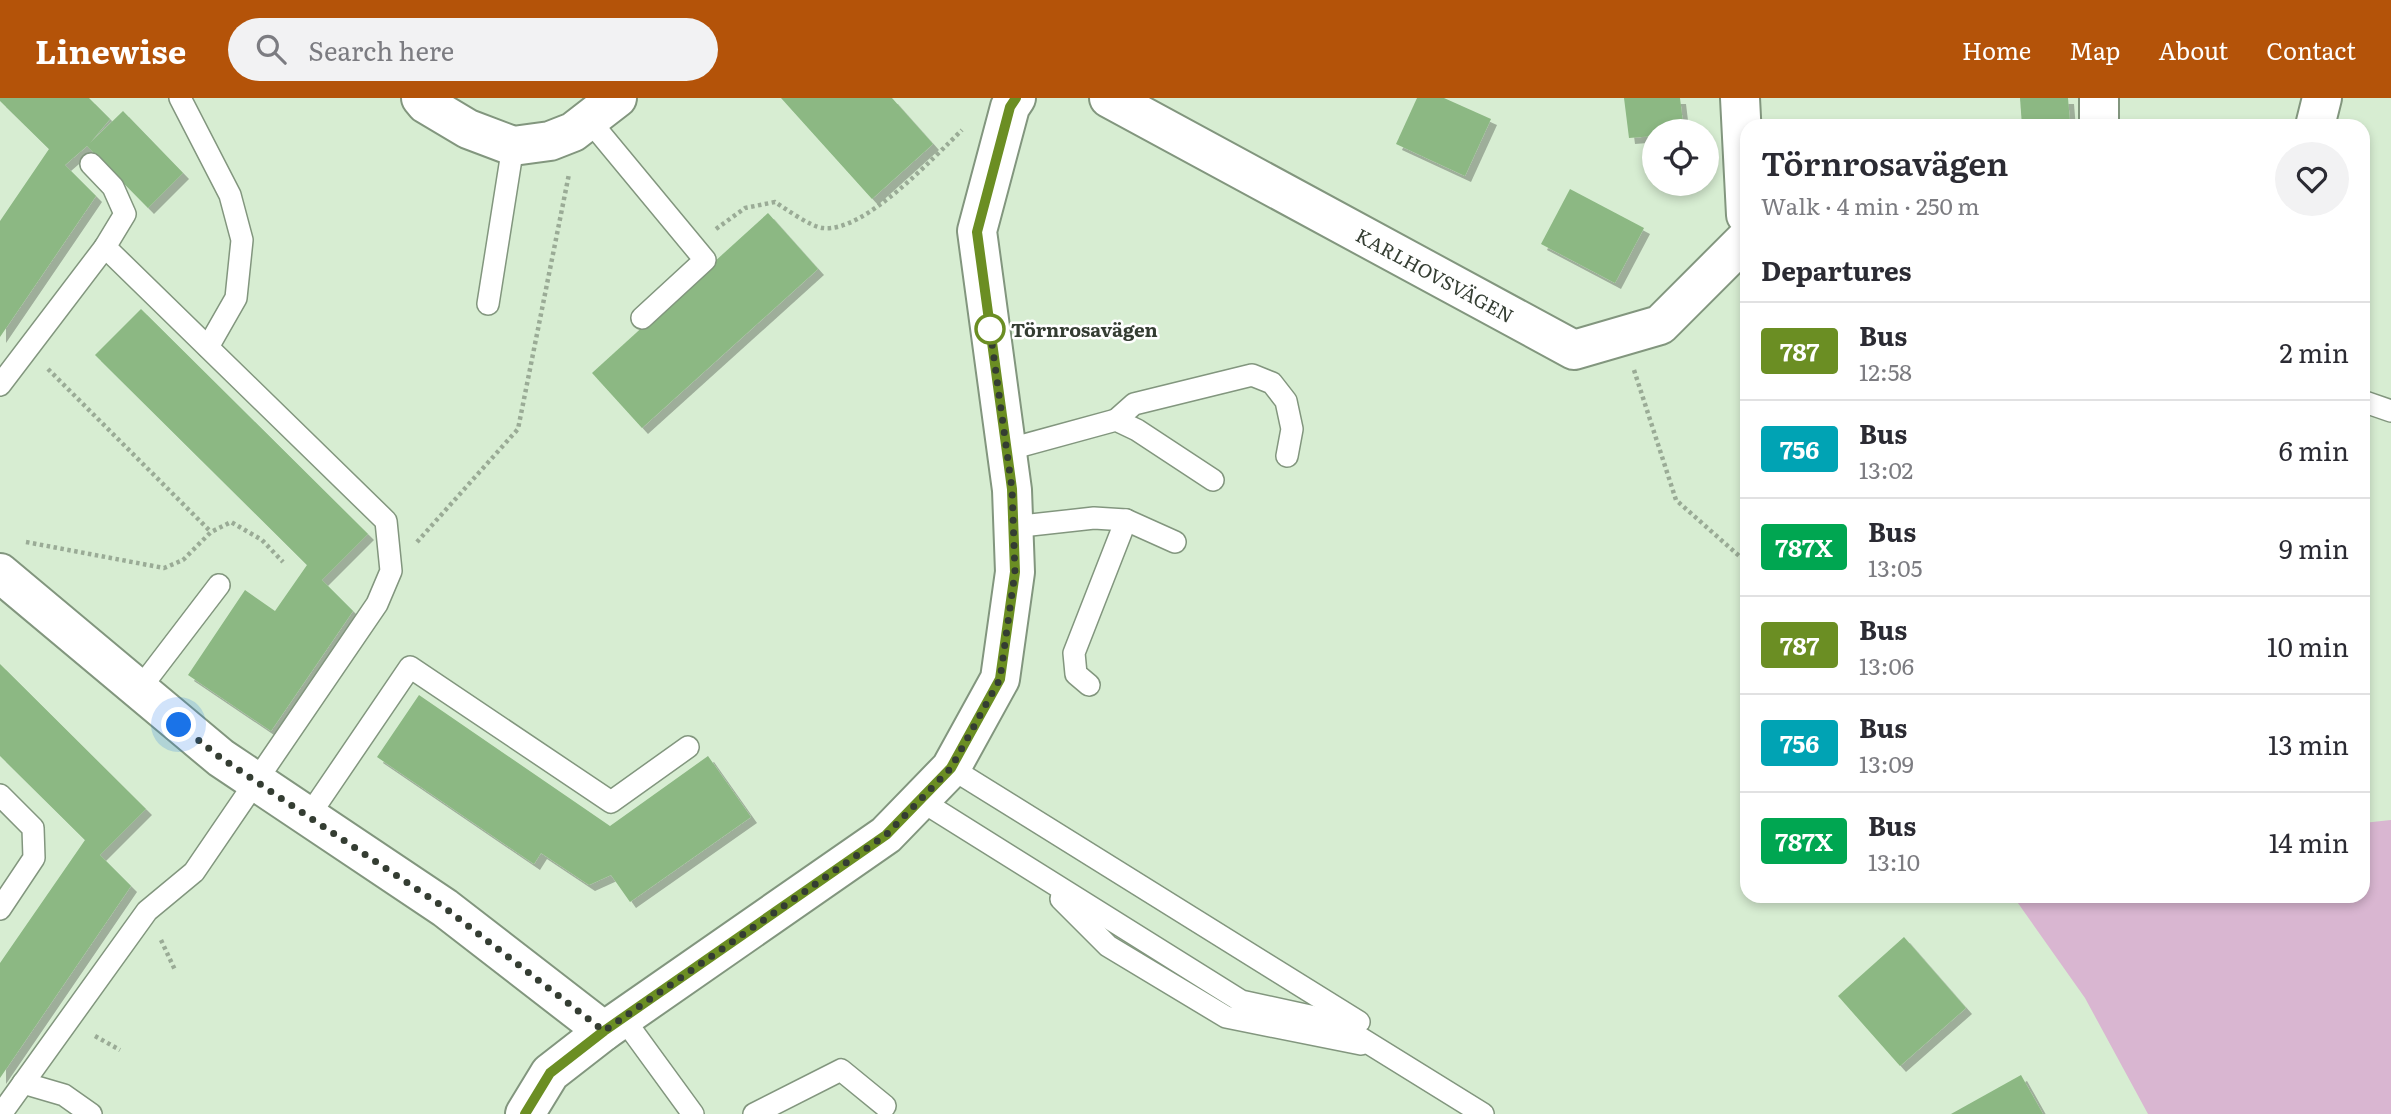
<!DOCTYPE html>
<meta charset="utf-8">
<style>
body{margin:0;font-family:Literata,serif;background:#f2f2f3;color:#2b2b33;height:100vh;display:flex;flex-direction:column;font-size:26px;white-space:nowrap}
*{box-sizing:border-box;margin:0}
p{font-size:23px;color:#7c7c81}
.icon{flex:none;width:38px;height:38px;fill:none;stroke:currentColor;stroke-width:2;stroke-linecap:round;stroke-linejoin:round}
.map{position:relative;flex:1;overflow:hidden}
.panel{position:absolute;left:1740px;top:21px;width:630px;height:784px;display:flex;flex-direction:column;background:#fff;border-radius:21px;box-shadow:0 4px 10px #0003}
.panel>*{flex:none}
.badge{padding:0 14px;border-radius:5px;font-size:24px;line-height:46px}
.tools{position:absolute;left:1642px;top:21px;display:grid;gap:14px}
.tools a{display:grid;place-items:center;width:77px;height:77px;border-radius:50%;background:#fff;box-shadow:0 4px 10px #0003;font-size:35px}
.you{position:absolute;width:35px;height:35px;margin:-18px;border:5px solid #fff;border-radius:50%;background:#1a73e8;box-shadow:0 0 0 10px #1a73e833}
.map>.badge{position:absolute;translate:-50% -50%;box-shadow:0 0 0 4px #fff}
h2{padding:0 21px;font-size:26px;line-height:63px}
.round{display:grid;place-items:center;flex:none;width:74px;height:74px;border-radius:37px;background:#f2f2f3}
.overview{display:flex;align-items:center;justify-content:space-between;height:119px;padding:0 21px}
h1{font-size:33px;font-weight:600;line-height:52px}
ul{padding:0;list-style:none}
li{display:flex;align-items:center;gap:21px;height:98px;padding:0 21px;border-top:2px solid #e1e1e2}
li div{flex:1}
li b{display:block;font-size:26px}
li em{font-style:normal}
li .badge{min-width:77px;font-weight:700;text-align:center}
header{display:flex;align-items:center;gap:42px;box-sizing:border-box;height:98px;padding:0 35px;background:#b45309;color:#fff}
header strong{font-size:33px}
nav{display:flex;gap:38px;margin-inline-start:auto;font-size:24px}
.search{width:490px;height:63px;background:#f2f2f3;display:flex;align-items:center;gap:18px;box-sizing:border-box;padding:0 24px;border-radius:38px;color:#7c7c81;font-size:26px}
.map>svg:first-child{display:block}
</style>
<header>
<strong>Linewise</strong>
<div class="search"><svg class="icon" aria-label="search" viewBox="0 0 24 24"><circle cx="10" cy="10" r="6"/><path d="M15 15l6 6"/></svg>Search here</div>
<nav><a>Home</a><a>Map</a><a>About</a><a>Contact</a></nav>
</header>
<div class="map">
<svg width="2391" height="1016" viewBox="0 0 2391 1016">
<defs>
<filter id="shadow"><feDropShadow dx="6" dy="6" stdDeviation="0" flood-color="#0004"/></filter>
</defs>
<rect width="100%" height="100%" fill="#d7edd2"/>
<polygon fill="#d9b6d1" points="2391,722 2391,1016 2148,1016 2085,900 2013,798 2362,798 2363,725"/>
<g fill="#8cb883" filter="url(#shadow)">
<polygon points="0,0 89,0 110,21 90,45 123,13 183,75 148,110 87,48 65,67 96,98 0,239 0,123 49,51 0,3"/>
<polygon points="781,0 892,0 933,46 872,101"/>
<polygon points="1417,0 1444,0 1491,21 1465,78 1396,46"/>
<polygon points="1624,0 1680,0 1684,33 1654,33 1654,38 1629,40"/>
<polygon points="2020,0 2068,0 2070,25 2022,28"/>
<polygon points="1570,91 1644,130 1615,185 1541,146"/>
<polygon points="768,115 818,171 642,330 592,275"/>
<polygon points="141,211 368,436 322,482 353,513 271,633 188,577 245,492 275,513 307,467 95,257"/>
<polygon points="0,566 146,711 100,757 131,788 0,980 0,865 85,742 0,658"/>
<polygon points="419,597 610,728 708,658 751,719 630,804 611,777 589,787 541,755 534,766 377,659"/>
<polygon points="1904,839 1966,910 1900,968 1838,898"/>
<polygon points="2021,977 2043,1016 1951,1016"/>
</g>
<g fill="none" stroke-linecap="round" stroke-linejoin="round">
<g stroke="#82967e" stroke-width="24">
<g id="lane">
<polyline points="180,0 230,97 242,142 236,200 208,249"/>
<polyline points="589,22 705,162 642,220"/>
<polyline points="488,206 513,48"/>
<polyline points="0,287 105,149 125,116 113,89 91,66"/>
<polyline points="2362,303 2391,313"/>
<polyline points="1116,322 1134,306 1252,277 1272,285 1286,303 1292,331 1287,358"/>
<polyline points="1006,352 1116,322 1137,332 1213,382"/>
<polyline points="1013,429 1094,420 1126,422 1175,444"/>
<polyline points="1089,587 1076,576 1074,555 1126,422"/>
<polyline points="138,593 219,487"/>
<polyline points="951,670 1359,924"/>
<polyline points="0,697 33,730 34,760 0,811"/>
<polyline points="920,702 1241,903 1333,923 1483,1016"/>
<polyline points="308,719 410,569 611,704 688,649"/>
<polyline points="1061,801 1108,848 1226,919 1361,946"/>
<polyline points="623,920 693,1016"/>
<polyline points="23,985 64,997 91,1016"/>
<polyline points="1,1016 147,813 194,774 377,506 391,473 386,423 105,149"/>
<polyline points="754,1016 841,972 885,1008"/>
</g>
</g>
<g stroke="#82967e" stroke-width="42">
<g id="street">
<polyline points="421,0 426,6 468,31 513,48 550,43 573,34 617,0"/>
<path id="s1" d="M1109,0l465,252 86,-25 86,-86"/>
<polyline points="1740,0 1746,117"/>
<polyline points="2099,0 2099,28"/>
<polyline points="2315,28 2322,0"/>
<polyline points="0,475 221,660 445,810 604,933"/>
<polyline points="525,1016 550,975 604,933 886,737 951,670 1000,581 1015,474 1012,392 977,133 1010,9 1016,0"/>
</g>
</g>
<g stroke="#9aab96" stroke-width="4.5" stroke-dasharray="3.5 3.5" stroke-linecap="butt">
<path d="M716,131l29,-21 30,-6c11,7 36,25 48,26 41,5 110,-70 139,-98"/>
<polyline points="48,271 211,434"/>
<polyline points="1634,272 1676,402 1746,464"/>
<polyline points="26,444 164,470 183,462 211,434 231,424 262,442 283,464"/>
<polyline points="417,444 518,331 569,76"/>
<polyline points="161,842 175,872"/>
<polyline points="95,938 120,952"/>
</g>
<use href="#lane" stroke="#fff" stroke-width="21"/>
<use href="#street" stroke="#fff" stroke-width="38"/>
</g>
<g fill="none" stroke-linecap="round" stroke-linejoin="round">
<g stroke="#fff" stroke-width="16">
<polyline id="line" points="525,1016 550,975 604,933 886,737 951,670 1000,581 1015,474 1012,391 977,134 1010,9 1016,0"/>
</g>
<use href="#line" stroke="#6b8e23" stroke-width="10"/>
<polyline stroke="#343d32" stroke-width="7" stroke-dasharray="0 12.6" points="179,627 221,660 445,810 604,933 886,737 951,670 1000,581 1015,474 1012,391 990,231"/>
</g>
<circle fill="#fff" stroke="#6b8e23" stroke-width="3.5" cx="990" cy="231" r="14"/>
<g text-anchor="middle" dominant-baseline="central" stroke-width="5" stroke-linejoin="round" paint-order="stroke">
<g font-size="19" fill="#343d32" stroke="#fff">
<text stroke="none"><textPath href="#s1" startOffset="371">KARLHOVSVÄGEN</textPath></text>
</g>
<g font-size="19" font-weight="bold" fill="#343d32" stroke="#fff" text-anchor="start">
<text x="1011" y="231">Törnrosavägen</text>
</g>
</g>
</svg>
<div class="tools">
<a><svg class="icon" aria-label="locate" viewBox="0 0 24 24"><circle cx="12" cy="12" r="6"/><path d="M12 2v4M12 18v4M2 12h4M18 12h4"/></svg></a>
</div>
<div class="you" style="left:179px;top:627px"></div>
<section class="panel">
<div class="overview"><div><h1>Törnrosavägen</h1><p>Walk · 4 min · 250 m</p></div><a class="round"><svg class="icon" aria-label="heart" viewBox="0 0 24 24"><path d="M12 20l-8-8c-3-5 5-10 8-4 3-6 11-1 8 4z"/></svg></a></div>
<h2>Departures</h2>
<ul>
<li><span class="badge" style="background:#6b8e23;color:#fff">787</span><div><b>Bus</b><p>12:58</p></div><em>2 min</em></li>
<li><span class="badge" style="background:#00a3b4;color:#fff">756</span><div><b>Bus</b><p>13:02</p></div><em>6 min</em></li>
<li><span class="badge" style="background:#00a651;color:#fff">787X</span><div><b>Bus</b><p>13:05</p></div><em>9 min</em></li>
<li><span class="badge" style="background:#6b8e23;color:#fff">787</span><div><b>Bus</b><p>13:06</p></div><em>10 min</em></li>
<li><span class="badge" style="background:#00a3b4;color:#fff">756</span><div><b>Bus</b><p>13:09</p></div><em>13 min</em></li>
<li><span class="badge" style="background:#00a651;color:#fff">787X</span><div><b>Bus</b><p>13:10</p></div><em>14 min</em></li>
</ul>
</section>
</div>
